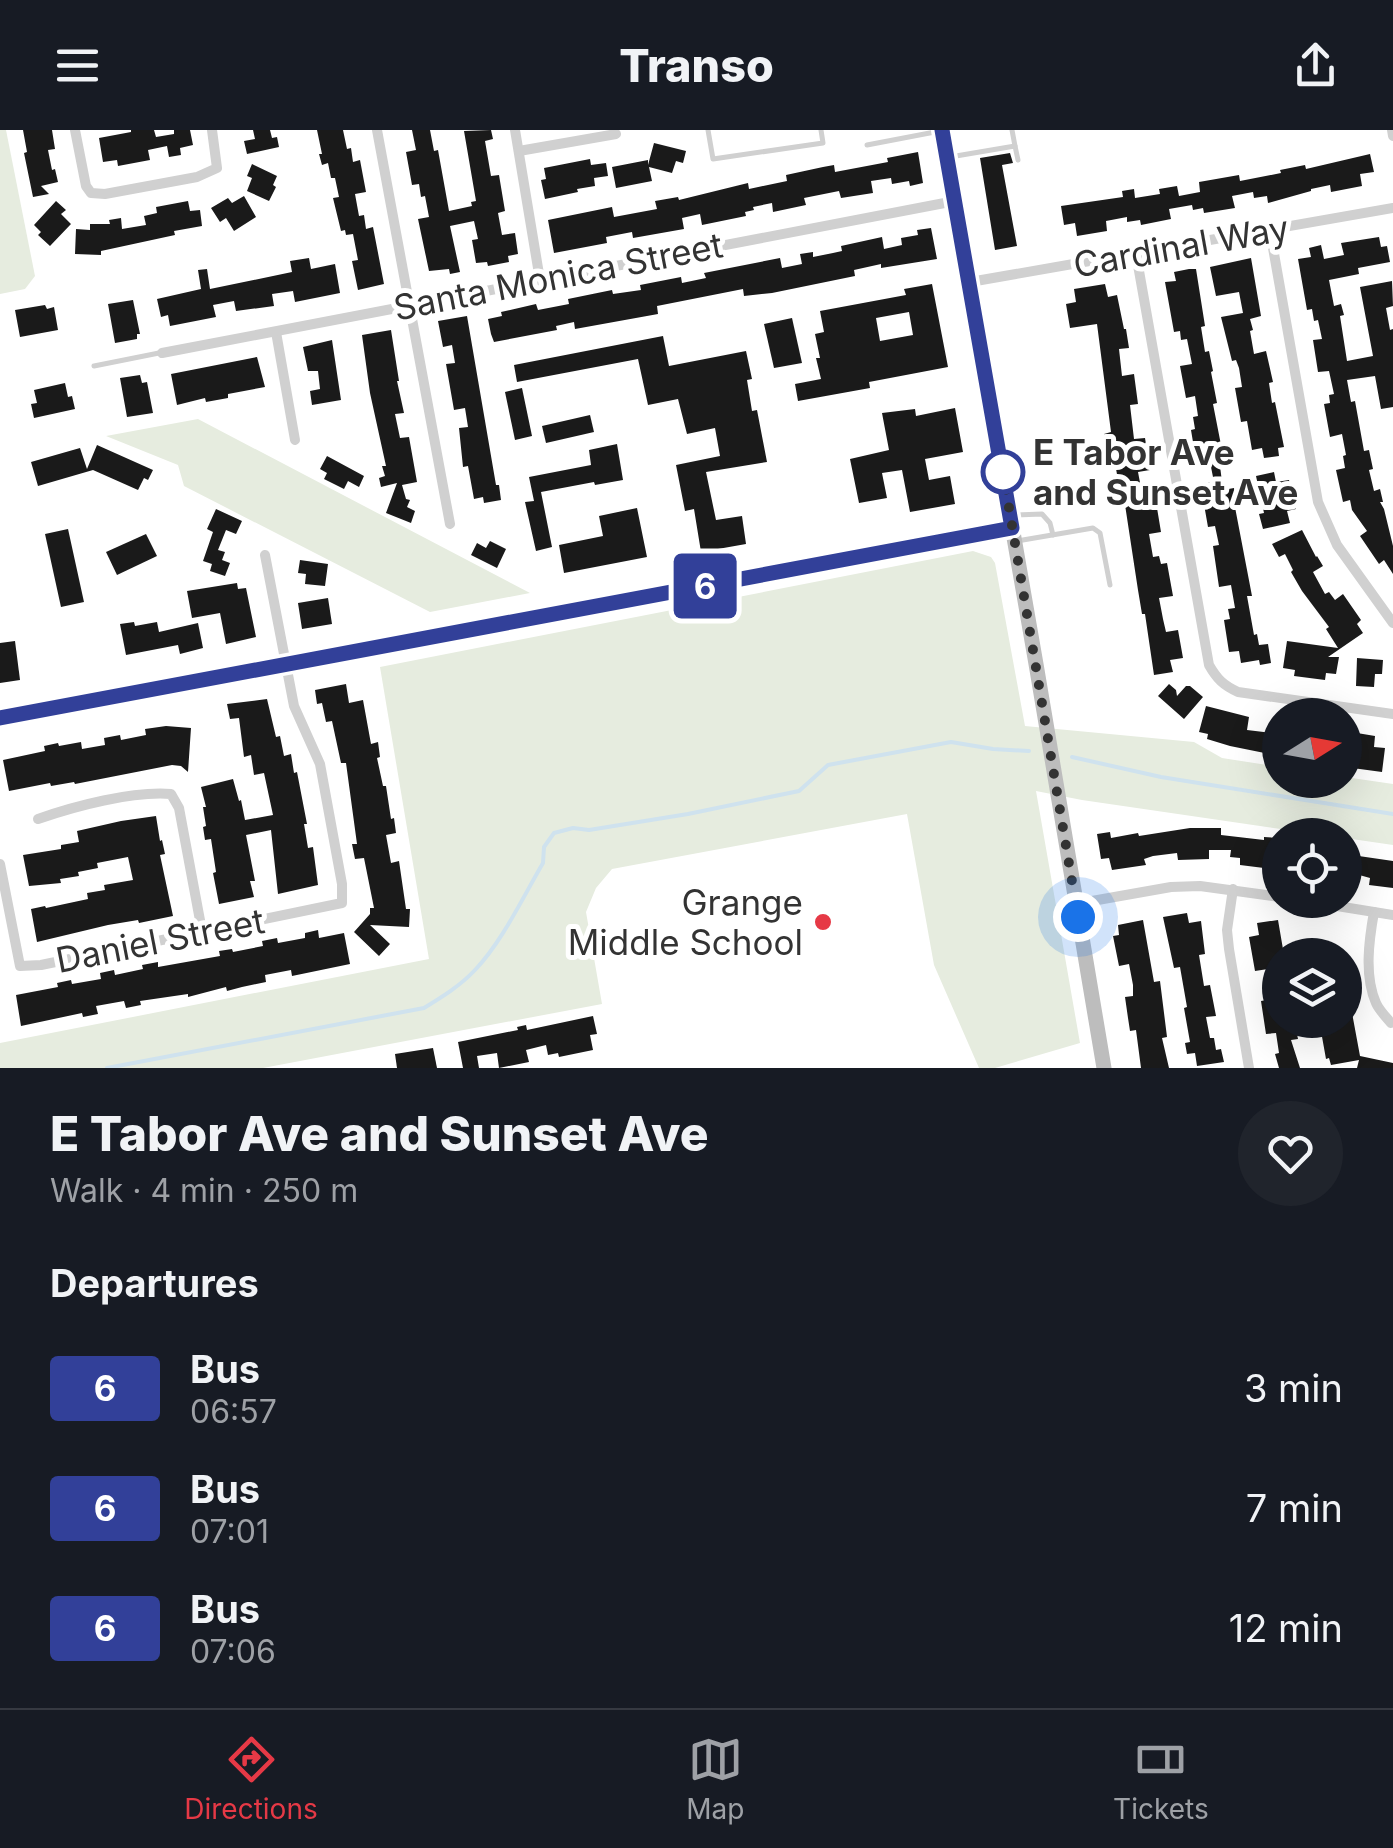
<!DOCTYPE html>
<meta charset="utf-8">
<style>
body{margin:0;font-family:Inter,sans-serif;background:#20242c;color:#f1f3f6;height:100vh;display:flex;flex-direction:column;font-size:38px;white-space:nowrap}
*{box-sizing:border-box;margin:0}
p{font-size:32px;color:#9ea1a6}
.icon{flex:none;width:55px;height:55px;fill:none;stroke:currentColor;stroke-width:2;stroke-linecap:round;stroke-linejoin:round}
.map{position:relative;height:938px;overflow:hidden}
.drawer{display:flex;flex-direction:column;background:#171b24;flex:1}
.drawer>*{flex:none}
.badge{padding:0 20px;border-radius:8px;font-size:35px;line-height:65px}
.needle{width:65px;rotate:79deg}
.tools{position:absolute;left:1262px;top:568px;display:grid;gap:20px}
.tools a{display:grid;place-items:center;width:100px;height:100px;border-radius:50%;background:#171b24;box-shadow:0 10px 40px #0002;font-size:50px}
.you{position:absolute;width:50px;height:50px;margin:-25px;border:8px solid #fff;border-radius:50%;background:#1a73e8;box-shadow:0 0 0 15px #1a73e833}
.map>.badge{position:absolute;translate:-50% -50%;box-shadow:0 0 0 5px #fff}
h2{padding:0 50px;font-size:38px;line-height:90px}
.round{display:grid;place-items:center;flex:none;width:105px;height:105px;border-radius:52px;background:#20242c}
.overview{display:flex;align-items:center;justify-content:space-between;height:170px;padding:0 50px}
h1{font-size:48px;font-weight:800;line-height:75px}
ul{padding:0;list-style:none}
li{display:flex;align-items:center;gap:30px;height:120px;padding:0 50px}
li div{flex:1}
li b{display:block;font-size:38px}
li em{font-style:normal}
li .badge{min-width:110px;font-weight:700;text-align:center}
header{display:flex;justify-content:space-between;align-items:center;height:130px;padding:0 50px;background:#171b24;font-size:45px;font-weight:800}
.menu{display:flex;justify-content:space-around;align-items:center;height:140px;border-top:2px solid #363941;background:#171b24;font-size:28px;color:#9ea1a6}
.menu a{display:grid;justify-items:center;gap:5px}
.menu .current{color:#e63946}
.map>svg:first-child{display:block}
</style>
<header><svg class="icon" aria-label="menu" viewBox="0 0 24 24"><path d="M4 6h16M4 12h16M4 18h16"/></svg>Transo<svg class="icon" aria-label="share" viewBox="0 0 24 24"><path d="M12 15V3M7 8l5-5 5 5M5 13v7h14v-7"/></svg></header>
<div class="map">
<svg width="1393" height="938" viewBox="0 0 1393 938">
<rect width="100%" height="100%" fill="#fff"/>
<g fill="#e6ecdf">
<polygon points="0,0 6,0 35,146 25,159 0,164"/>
<polygon points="198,289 530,463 430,482 184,356 178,335 106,306"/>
<polygon points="973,421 991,427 995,433 1025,596 1194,612 1222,628 1280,637 1280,650 1345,650 1345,647 1393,654 1393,715 1345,708 1345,705 1322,705 1082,670 1036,661 1080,913 995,938 979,938 934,835 907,684 612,739 596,758 586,782 602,874 263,938 0,938 0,913 429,829 380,537"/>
</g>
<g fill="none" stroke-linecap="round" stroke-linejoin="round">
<g stroke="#cfe2ee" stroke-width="4">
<polyline points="1072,627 1161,647 1393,684"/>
<path d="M107,938l317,-60c18,-11 36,-22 51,-38 27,-28 48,-73 68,-107l1,-16 10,-14 19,-5 16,2 99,-16 111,-23 29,-26 123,-23 42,7 36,2"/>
</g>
</g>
<g fill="#1a1a1a" fill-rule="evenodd">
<polygon points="23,0 52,0 55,19 48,20 52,40 55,39 58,52 41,56 49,64 33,67 24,23 27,22"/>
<polygon points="131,0 154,0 156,7 174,4 174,0 190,0 193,15 180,18 181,25 169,27 167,16 148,20 150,30 118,36 117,30 103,32 99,8 131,2"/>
<polygon points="253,0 270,0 272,8 277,7 279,17 247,24 244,11 255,9"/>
<polygon points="317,0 343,0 347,19 351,18 353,32 360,30 366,62 355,64 359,86 364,85 366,99 373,97 384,154 358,160 352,131 358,130 353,104 346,105 345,100 341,101 333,68 339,67 335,48 331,48 328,33 322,35 319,24 322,24"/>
<polygon points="412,0 430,0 434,21 438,20 449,81 472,76 471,72 476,71 464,1 491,0 493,9 485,11 491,46 499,45 505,81 498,83 502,105 515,103 518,124 508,126 509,132 488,136 487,132 476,133 472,110 478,109 474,91 450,96 460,142 450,144 449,139 429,141 418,89 429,87 425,66 421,67 419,54 412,55 406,22 416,20"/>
<polygon points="654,13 686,21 683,33 676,31 672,43 649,37 652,51 616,58 612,37 648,30 648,35"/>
<polygon points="918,22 923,53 910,56 909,51 892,54 891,48 871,51 873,63 841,68 839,61 804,68 806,75 773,82 772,73 753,77 754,80 745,82 746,86 702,95 700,84 682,88 684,99 633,108 632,102 606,107 607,113 554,123 548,90 612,77 614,87 657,79 655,71 678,67 679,70 748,53 749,59 787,51 786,45 823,37 834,35 835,42 888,32 887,28"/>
<polygon points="1010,23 1013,33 1002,35 1017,116 995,120 980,28"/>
<polygon points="1370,24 1374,42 1360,44 1362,56 1331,62 1330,55 1311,59 1311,61 1268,73 1267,66 1254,68 1253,62 1232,66 1235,78 1204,83 1203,78 1193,80 1192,75 1169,79 1171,89 1141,95 1140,90 1127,92 1127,87 1106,91 1107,101 1077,106 1075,93 1064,95 1061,76 1123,67 1122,61 1134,59 1135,68 1160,64 1159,59 1177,56 1179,66 1200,62 1199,52 1239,45 1240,51 1281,43 1280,40 1305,35 1306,39"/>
<polygon points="590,29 591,35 606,33 608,46 594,48 595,56 577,59 578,62 545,69 541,50 546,49 544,38"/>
<polygon points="252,34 277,46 273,55 276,57 269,71 247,61 252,48 247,46"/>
<polygon points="244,66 256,87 234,101 226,88 220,92 211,78 228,68 232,73"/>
<polygon points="56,71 66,80 61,84 71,94 50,116 38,105 41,102 34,95"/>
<polygon points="188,71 190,81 200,80 202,96 174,101 175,105 101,121 101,125 75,124 76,99 90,100 90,94 110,94 109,90 121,88 122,99 146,95 144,86 157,83 156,77"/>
<polygon points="931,98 937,129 881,138 881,134 854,140 855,146 772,163 744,166 743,159 657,176 658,184 575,199 574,192 556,196 557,200 494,212 491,204 488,189 502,186 501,182 536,174 538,180 569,174 568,169 612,160 613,164 641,160 640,155 681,147 682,153 706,148 704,143 780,128 782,138 802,134 800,124 813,122 813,127 833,123 842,121 841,116 882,107 884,119 902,115 901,108 918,105 917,100"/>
<polygon points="1379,107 1381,117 1387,116 1390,132 1358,138 1359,144 1329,150 1334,176 1341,174 1344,185 1340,186 1347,231 1373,226 1360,157 1392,151 1393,176 1386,178 1390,200 1393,199 1393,277 1381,279 1375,246 1347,250 1351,272 1355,271 1364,321 1369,320 1373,339 1369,340 1374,361 1380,359 1383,372 1380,372 1384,379 1393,416 1393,444 1384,430 1379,434 1360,406 1367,401 1352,380 1350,370 1343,372 1336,340 1345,338 1343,326 1346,325 1342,304 1330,307 1324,274 1330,273 1329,265 1334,264 1329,241 1318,242 1313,210 1322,209 1318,190 1314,191 1312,179 1307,180 1298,129 1311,127 1309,118 1321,115 1324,129 1344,125 1341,113"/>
<polygon points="309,128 311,139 335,134 340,163 295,172 293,161 272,164 274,176 236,181 234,171 213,175 216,187 170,196 168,185 161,187 157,169 201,159 198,140 207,139 210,159 292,142 290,131"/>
<polygon points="1251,128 1261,186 1250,189 1253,200 1250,201 1254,224 1266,221 1273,252 1269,253 1272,273 1275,272 1284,317 1278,318 1279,326 1264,328 1262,318 1252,320 1247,291 1241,292 1235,258 1242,257 1239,238 1236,230 1232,231 1221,187 1243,183 1239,162 1216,166 1210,137"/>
<polygon points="1189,139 1196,139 1205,196 1201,197 1205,222 1209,221 1213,241 1211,242 1217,273 1213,274 1221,315 1226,314 1229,335 1220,336 1223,360 1234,358 1236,372 1234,372 1252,466 1247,466 1254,505 1257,504 1259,515 1268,514 1271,533 1260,535 1259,530 1241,533 1239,521 1229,522 1224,490 1230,489 1228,479 1235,478 1231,455 1219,457 1213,416 1219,415 1215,396 1208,397 1202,363 1208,362 1207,353 1214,352 1209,327 1196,330 1191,300 1195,299 1193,287 1198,286 1195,266 1186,268 1180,236 1192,234 1187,209 1181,210 1180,201 1174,202 1165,152 1176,151 1174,142"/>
<path d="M932,154l16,83 -79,15 1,6 -72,13 -3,-17 26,-5 -5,-21h4l-5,-24 9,-2 -4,-21 86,-16 -2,-6zM909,182l4,23 -33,6 -4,-23z"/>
<polygon points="1105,154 1108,167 1117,165 1124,199 1126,199 1129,218 1119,219 1122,246 1134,244 1138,274 1130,275 1134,309 1145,308 1150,340 1138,342 1144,374 1156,372 1161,402 1149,404 1153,427 1159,426 1161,434 1167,433 1173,466 1159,468 1163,489 1166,502 1178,500 1183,528 1170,530 1173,542 1154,545 1145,484 1142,484 1138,460 1122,355 1119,356 1114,327 1108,328 1104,304 1111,302 1097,194 1070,198 1066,174 1076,172 1074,159"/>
<polygon points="133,170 140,204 137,204 137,209 115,213 108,174"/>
<polygon points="45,175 47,179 54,177 58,200 20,207 15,180"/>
<polygon points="467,186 496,355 499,355 501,370 484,373 483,367 474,369 468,336 463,337 459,298 468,297 465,278 454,280 446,234 455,233 452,215 443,217 438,191"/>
<polygon points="792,188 802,233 774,238 764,194"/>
<polygon points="391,200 399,251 397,251 404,283 395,284 400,308 409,307 417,352 402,355 406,369 410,370 407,377 415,381 411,393 386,383 397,353 381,357 379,348 385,346 382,336 386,336 370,263 362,205"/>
<polygon points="663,206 669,236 746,221 752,249 747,250 752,281 757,280 767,332 706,342 716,390 742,386 746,414 701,422 694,379 685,381 676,335 720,326 715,298 687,304 678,269 648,275 638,229 517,252 514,235"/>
<polygon points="332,210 341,270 312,275 310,261 320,259 318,241 308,241 303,217"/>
<polygon points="257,227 265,257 228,264 228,268 206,272 205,268 177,275 171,244"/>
<polygon points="140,245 142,253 147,252 153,283 127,287 120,248"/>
<polygon points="65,253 68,267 72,266 75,279 34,288 31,274 37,273 34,260"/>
<polygon points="522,258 532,306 515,310 505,262"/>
<polygon points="955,278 963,322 925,329 929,350 950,346 955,374 910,382 902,340 882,343 887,368 859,373 850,329 889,320 882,283 915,279 916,286"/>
<polygon points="590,285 594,302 546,313 542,296"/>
<polygon points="617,314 623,350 595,355 594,352 541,362 552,417 536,421 525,372 534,371 529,347 591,335 589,320"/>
<polygon points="97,315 153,340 148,350 144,348 138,360 93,340 38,356 31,332 80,318 87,339"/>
<polygon points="327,326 364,346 359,357 348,351 344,359 324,349 327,343 320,339"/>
<polygon points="1274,342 1276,352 1289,350 1296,379 1287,381 1290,393 1263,399 1259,384 1264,383 1256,346"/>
<polygon points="637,378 647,427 564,443 559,415 603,406 599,386"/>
<polygon points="216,379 242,391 236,404 226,400 218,420 225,422 222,430 230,433 225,446 210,441 212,434 203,431 213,402 207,399"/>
<polygon points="68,399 84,472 61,477 45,404"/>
<polygon points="1302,400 1316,427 1317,426 1323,436 1313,442 1325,464 1329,462 1335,470 1343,464 1361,490 1357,494 1363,503 1328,527 1339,527 1336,544 1326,543 1325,550 1294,546 1295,540 1283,538 1287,511 1338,518 1326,499 1329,497 1302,461 1291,442 1293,440 1285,424 1279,427 1272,414"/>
<polygon points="146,404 157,426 117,445 106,422"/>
<polygon points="490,411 506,419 497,438 471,425 477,413 486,418"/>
<polygon points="300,430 328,434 325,456 305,454 306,444 298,443"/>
<polygon points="237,453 238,459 246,458 256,507 226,514 220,483 192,488 187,461"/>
<polygon points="328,468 332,494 302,499 298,473"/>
<polygon points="134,492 135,496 157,492 159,502 198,493 203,518 180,524 178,515 126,525 120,494"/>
<polygon points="15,511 20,550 0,553 0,513"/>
<polygon points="1357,528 1383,530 1382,544 1375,544 1374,557 1356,556"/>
<polygon points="346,554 349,573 363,570 371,614 378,612 380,627 377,628 383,656 386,656 391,689 394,688 396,703 386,705 391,733 399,731 406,779 410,779 409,797 370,795 390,814 379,826 354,802 370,784 370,778 374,778 364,728 355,729 352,714 357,714 346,633 341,633 332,591 326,592 322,573 317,574 315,560"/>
<polygon points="1169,554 1176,560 1177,566 1186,556 1190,556 1203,567 1184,589 1158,566"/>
<polygon points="267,569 276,607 280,606 284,626 291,624 294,643 297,642 307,694 304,694 308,718 313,717 318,755 278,764 271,700 246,705 255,751 250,751 254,767 219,774 213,743 216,742 211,709 205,710 203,697 206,696 203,677 206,677 201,657 233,649 239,671 241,670 245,690 273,685 264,643 254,645 251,625 244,627 239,588 230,589 227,574"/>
<polygon points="1206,576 1249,587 1247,600 1280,604 1280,626 1230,616 1207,609 1208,604 1199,602"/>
<polygon points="166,596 191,598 188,642 181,636 172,635 75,654 74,652 51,656 50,653 9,661 3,630 45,621 44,616 58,613 59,616 81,612 82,619 105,615 104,608 120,605 121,610 146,605 145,599"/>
<polygon points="1345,601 1375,606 1374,617 1385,618 1382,642 1345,637"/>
<polygon points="156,686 160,711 162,710 165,724 160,725 173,786 139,793 138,790 108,795 37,812 31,779 45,776 46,778 88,769 87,763 105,760 104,755 133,750 128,727 97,733 98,738 78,742 79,746 60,749 61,753 29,756 23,725 61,719 61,715 79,712 77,701 121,691"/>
<polygon points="1190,698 1221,698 1221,705 1264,710 1264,707 1280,708 1280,728 1273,727 1272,739 1240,735 1240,728 1230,727 1231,720 1209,720 1209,729 1178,730 1177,723 1153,726 1144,729 1146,735 1112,740 1109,728 1101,729 1097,704 1110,702 1111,708 1138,703 1139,706"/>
<polygon points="1345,724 1393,731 1393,758 1369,755 1370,748 1345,741"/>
<polygon points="1187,783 1189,793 1201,791 1205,824 1199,825 1204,856 1210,855 1216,886 1206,887 1210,908 1214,908 1216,920 1221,919 1224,932 1197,936 1195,923 1187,924 1185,913 1190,912 1184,878 1187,877 1180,837 1174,838 1163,787"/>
<polygon points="1143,790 1154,852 1160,851 1167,907 1162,908 1169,938 1141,938 1136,900 1130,901 1128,888 1125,867 1133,866 1133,855 1129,834 1119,836 1113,806 1119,805 1118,795"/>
<polygon points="1278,790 1284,825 1280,825 1280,890 1294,890 1298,909 1291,910 1300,938 1279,938 1275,924 1279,923 1276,903 1266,904 1261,871 1267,870 1265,858 1271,857 1268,839 1255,841 1249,807 1259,805 1257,793"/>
<polygon points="318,800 319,808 344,803 350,834 292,846 291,840 265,845 266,852 242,857 227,861 226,857 188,867 188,864 140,871 141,875 126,878 124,871 96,876 98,884 83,887 82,883 21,896 16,865 58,857 57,853 71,850 72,854 101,849 100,843 114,840 115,845 143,839 142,835 158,832 158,837 220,826 219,821 232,819 233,822 263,816 262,811 277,808 278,813 305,808 305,803"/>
<polygon points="1345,872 1350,872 1360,926 1393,933 1393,938 1357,938 1359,930 1331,935 1329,928 1326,929 1319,890 1345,890"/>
<polygon points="593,886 597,904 590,905 593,920 559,927 558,923 548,925 546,915 526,920 529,932 499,938 497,923 477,926 479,938 463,938 458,912 518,900 517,897 526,895 527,900"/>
<polygon points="433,918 437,938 397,938 395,924"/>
</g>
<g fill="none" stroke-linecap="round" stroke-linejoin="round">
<g stroke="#d0d0d0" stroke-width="5">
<polyline points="708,0 713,29 823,13 821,0"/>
<polyline points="867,15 940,1"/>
<polyline points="1015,16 1018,30"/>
<polyline points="950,27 1015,16 1012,0"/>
<polyline points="94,236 159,223"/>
<polyline points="1016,385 1042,384 1050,393 1053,405"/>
<polyline points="1017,411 1093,398 1100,403 1110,455"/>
</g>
<g stroke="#d0d0d0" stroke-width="10">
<polyline points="75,0 86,56 91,63 105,64 197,47 217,38 212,0"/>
<polyline points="377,0 450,394"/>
<polyline points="515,0 540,150"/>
<polyline points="1392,0 1393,6"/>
<polyline points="519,21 616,4"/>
<polyline points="1270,101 1318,372 1337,415 1393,493"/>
<path d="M1136,124l73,411c8,14 14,20 29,27l155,22"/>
<polyline points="970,152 1393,78"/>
<polyline points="276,202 295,310"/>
<polyline points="162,223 955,71"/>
<path d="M38,689c37,-13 94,-28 133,-25l8,14 23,123"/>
<polyline points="0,734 20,836 41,835 342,773 342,754 320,634 294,576 265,425"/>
<polyline points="1233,759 1227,800 1229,819 1249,938"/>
<polyline points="1300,770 1393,785"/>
<polyline points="1075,774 1171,757 1200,756 1280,767"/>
<path d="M1374,782c-5,28 -10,64 2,91 3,7 10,14 15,20"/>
</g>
<g stroke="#bdbdbd" stroke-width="15">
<polyline points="943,0 1036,534 1104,938"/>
<polyline points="0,588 1012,398"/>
</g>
</g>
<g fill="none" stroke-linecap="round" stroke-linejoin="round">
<g stroke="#fff" stroke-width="22">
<polyline id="line" points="0,588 1012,398 942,0"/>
</g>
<use href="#line" stroke="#324099" stroke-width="15"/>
<polyline stroke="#333" stroke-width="10" stroke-dasharray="0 18" points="1003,342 1078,787"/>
</g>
<circle fill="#fff" stroke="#324099" stroke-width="5" cx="1003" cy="342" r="20"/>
<circle fill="#e63946" stroke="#fff" stroke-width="4" cx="823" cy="792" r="10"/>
<g text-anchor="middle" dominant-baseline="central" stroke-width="10" stroke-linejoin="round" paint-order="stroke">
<g font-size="35" fill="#333" stroke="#fff">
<text transform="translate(1181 116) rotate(-10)">Cardinal Way</text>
<text transform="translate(558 146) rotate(-11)">Santa Monica Street</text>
<text transform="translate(160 810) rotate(-11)">Daniel Street</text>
</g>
<g font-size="35" font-weight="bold" fill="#333" stroke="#fff" text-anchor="start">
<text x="1033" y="322">E Tabor Ave<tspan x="1033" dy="40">and Sunset Ave</tspan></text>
</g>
<g font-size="35" fill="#333" stroke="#fff" text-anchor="end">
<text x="803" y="772">Grange<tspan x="803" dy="40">Middle School</tspan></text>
</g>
</g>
</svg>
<div class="tools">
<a><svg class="needle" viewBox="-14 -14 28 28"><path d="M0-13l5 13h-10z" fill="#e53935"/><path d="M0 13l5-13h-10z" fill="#9ea1a6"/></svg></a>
<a><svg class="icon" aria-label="locate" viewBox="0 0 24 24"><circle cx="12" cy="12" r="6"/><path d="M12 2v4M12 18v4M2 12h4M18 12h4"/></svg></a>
<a><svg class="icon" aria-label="layers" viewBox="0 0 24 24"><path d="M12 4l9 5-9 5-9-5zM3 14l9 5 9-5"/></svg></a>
</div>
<div class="you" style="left:1078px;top:787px"></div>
<b class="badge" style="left:705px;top:456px;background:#324099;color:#fff">6</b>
</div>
<section class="drawer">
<div class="overview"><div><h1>E Tabor Ave and Sunset Ave</h1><p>Walk · 4 min · 250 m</p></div><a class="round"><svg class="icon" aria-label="heart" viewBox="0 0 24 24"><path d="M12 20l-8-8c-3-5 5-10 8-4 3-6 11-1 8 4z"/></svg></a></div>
<h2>Departures</h2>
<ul>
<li><span class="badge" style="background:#324099;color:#fff">6</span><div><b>Bus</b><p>06:57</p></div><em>3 min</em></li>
<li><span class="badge" style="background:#324099;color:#fff">6</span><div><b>Bus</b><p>07:01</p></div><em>7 min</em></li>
<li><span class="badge" style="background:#324099;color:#fff">6</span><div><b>Bus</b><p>07:06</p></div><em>12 min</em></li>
</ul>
</section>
<nav class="menu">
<a class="current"><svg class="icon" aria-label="directions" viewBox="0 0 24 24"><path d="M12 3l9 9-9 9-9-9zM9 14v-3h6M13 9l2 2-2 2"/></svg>Directions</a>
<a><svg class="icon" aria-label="map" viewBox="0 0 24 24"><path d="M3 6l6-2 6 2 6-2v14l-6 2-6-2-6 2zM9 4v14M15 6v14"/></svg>Map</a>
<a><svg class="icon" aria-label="tickets" viewBox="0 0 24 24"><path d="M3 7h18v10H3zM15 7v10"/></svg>Tickets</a>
</nav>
